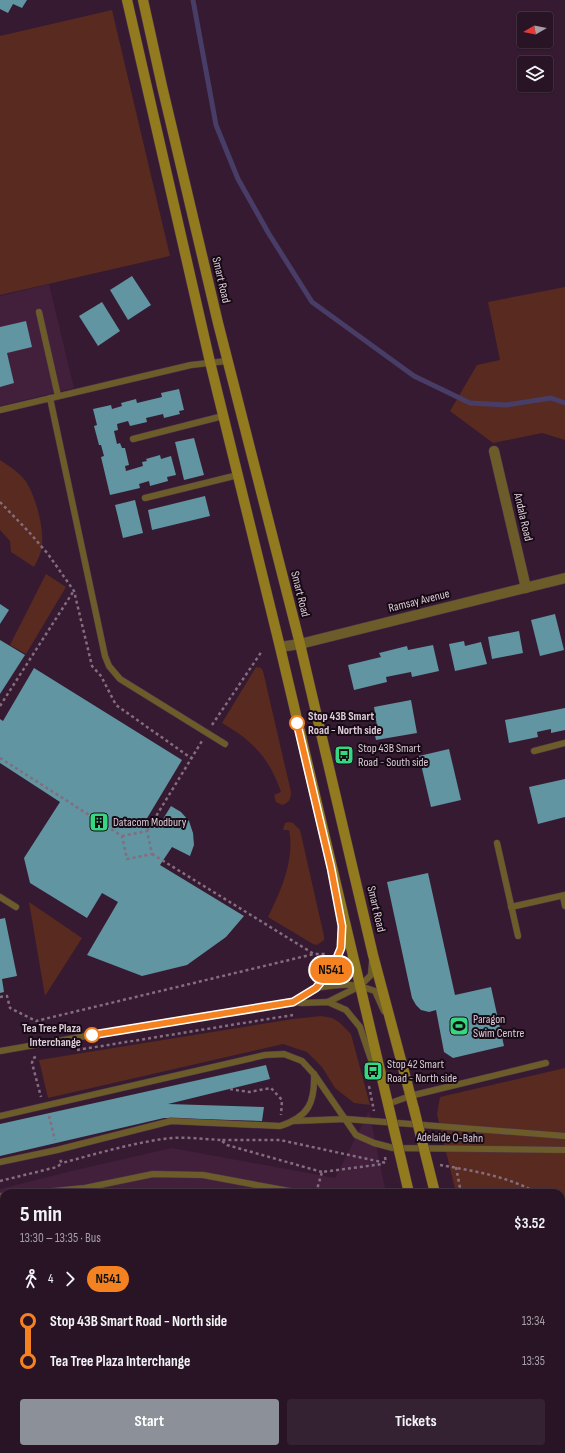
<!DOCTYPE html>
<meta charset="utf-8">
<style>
body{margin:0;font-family:"Sofia Sans Condensed",sans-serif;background:#342132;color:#f1f3f6;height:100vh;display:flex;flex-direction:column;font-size:15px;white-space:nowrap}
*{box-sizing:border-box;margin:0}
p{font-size:13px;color:#a59ea7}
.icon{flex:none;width:22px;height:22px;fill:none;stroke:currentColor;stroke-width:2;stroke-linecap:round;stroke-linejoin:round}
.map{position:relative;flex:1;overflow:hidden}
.side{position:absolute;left:0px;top:1189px;width:565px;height:264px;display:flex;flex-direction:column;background:#281425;border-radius:12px 12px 0 0;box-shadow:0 1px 3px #0004,0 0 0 1px #443342}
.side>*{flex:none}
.badge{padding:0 8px;border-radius:13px;font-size:14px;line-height:26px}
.needle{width:26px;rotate:261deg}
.fabs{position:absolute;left:517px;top:12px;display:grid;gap:8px}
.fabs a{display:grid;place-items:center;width:36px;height:36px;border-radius:4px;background:#281425;box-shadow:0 1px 3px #0004,0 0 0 1px #443342;font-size:20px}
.map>.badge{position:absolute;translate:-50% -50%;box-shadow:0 0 0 2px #fff}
.legs{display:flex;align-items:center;gap:6px;height:44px;padding:0 20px;font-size:13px}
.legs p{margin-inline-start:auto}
.overview{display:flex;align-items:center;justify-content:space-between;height:68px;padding:0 20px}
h1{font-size:22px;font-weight:700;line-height:30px}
.action{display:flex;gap:8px;margin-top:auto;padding:8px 20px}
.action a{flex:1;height:46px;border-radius:4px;background:#8c9099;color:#fff;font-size:16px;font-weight:700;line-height:46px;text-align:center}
.action a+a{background:#342132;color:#f1f3f6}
ul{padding:0 20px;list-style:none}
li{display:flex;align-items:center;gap:14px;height:40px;font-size:15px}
li i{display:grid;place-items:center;width:6px;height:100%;margin:0 5px;background:currentColor}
li i::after{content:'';width:10px;height:10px;margin:-5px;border:3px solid;border-radius:50%;background:#281425}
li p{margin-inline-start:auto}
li:first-child i{background:linear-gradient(#0000 50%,currentColor 0)}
li:last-child i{background:linear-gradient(currentColor 50%,#0000 0)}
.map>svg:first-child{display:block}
</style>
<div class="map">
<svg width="565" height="1453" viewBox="0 0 565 1453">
<rect width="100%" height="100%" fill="#361a31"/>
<g fill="#421f3b">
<polygon points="49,284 74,388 0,406 0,296"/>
<polygon points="369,1111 386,1193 4,1193 4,1449 439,1449 440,1453 0,1453 0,1189 71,1171 172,1148 335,1178"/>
</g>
<g fill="#592a1f">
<polygon points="112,10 170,256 0,295 0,36"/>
<polygon points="565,287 565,440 542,433 493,443 450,411 477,365 500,360 488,302"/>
<path d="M0,460c9,6 17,11 24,19 11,14 20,48 18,65 0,8 -4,15 -8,23l-23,-15 -1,-11 -10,-11z"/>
<polygon points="46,574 66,587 26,654 10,645"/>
<path d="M256,667l5,1 2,3 28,121c0,7 -2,11 -9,13l-6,-3 -2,-7 7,-3c-11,-33 -29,-52 -59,-69z"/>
<path d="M289,822l4,1 7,7 24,106v4l-7,5 -4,-1 -45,-27c13,-26 27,-58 21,-87h-6l2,-7z"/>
<polygon points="29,902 82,938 45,996"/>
<polygon points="321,1016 332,1018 339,1022 351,1034 370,1105 354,1103 335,1088 322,1067 307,1052 283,1044 48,1098 39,1060 293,1019"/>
<polygon points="565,1068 565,1198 561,1199 561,1193 456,1193 437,1114 440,1097"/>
</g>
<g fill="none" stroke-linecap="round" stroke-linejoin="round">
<polyline stroke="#473d66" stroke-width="5" points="193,0 216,125 238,179 269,234 312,302 414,376 470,403 506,405 551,398 565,403"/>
</g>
<g fill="#6095a1">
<polygon points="0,0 27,0 22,8 13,4 8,13 0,9"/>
<polygon points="132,276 151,305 128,320 110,290"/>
<polygon points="102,302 120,331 98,346 79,316"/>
<polygon points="26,321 32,347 7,353 14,383 0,387 0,327"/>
<polygon points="179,389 184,410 179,411 180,414 164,418 163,414 146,418 147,422 130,426 128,421 117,424 118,430 114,431 117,444 120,443 122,448 125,448 129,465 125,466 126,471 143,466 142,462 147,461 146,459 160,455 161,459 171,456 176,475 167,477 168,481 150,486 149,481 139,484 140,488 110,495 101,457 104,456 101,445 99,445 94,426 97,425 93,409 111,405 112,409 122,406 121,403 136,399 137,403 162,397 161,393"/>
<polygon points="194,438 204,475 184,480 175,442"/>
<polygon points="205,496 210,516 152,530 148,510"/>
<polygon points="135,500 143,533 123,538 115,505"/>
<polygon points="0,604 9,610 0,624"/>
<polygon points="555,614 564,650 540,656 531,620"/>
<polygon points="519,631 523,653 492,659 488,637"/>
<polygon points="0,640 25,655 0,694"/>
<polygon points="464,641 465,646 481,642 487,664 455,671 449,644"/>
<polygon points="433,645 439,671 412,677 411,672 386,677 387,682 354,690 348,665 381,657 379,653 407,646 408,650"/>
<polygon points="34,668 182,760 146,820 158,827 171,806 181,812 189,821 193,833 194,845 190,856 172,847 160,865 244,916 226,937 187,965 142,976 87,955 118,902 102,893 87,918 30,883 24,858 60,802 0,763 0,719 3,721"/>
<polygon points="411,700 417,733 376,740 373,726 377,726 374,707"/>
<polygon points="565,708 565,730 551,733 551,729 546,730 537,732 538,737 509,743 505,720"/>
<polygon points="449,749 461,800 431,807 419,756"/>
<polygon points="565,779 565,817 538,824 529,787"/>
<polygon points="428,873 455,995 491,987 504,1046 453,1058 444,1052 436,1010 429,1012 421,1010 416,1005 412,998 387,882"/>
<polygon points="5,918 17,976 2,979 4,992 0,993 0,919"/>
<polygon points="266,1065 270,1079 168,1104 264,1107 262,1121 164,1118 0,1156 0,1124"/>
<polygon points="0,1231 4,1234 4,1449 113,1449 110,1453 0,1453"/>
<polygon points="565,1387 565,1415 561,1416 561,1388"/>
</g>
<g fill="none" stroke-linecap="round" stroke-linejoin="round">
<g stroke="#51364c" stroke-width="7">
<g id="lane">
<polyline points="39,312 58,396"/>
<polyline points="50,398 105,656 109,666 120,679 225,744"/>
<polyline points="0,410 191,365 227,361"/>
<polyline points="133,439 223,416"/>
<polyline points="145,498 238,475"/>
<polyline points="534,751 565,743"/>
<polyline points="497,843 518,936"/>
<polyline points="563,896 565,906"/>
<polyline points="0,897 16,907"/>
<polyline points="511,907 565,895"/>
<path d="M316,988c25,-4 34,-6 59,3l9,20"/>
<path d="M293,1002c8,-4 18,-9 24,-15 17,-16 28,-41 24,-65"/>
<polyline points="328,1002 360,986 371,975 372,962"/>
<polyline points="0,1051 189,1018 293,1002 302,1003 328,1002 346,1010 360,1027 377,1077"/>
<polyline points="387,1102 388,1104 410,1096 546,1063"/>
<polyline points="0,1116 265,1055 284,1054 302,1061 314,1074 356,1135 374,1143 393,1148 565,1150"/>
<polyline points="294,1121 346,1119 565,1136"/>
<path d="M0,1162l57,-12 114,-29 109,5c29,-9 35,-24 34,-52"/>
<polyline points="34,1193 85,1188 153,1174 203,1175 300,1193"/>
<polyline points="0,1196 4,1196"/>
<polyline points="0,1253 4,1256"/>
<polyline points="34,1453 36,1449"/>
<polyline points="82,1453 85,1449"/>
</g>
</g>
<g stroke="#51364c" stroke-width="11">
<g id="street">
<polyline points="494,451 526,588"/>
<polyline points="280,647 300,644 565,578"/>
</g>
</g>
<g stroke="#51364c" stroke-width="11">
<g id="secondary">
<polyline points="127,0 210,362 280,647 388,1104"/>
<polyline points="143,0 162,86 218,323 300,644 373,955 414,1109"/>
<polyline points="469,1449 470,1453"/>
<polyline points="497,1449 498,1453"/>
</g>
</g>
<g stroke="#846d7f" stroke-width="2.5" stroke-dasharray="3 3" stroke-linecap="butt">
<polyline points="0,502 29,532 48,554 74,591 92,666 101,676 116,705 191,758"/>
<polyline points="0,706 73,592"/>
<polyline points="212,725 262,651"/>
<polyline points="0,758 122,836 127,859 152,854 147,831 122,836"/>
<polyline points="147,831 202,741"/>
<polyline points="152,854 314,954 327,954"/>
<polyline points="0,997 7,996 10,1008 36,1021 314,954"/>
<polyline points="77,1050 293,1015"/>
<polyline points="36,1057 33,1058 32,1063 41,1097"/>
<polyline points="369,1086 374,1111"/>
<polyline points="230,1089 249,1092 271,1088 282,1100 281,1115"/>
<polyline points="49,1116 55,1140"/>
<polyline points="385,1157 386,1163"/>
<path d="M60,1160l2,3c33,-9 67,-19 101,-24 19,-3 39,0 58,1"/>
<path d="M440,1165c34,6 67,11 97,28"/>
<polyline points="456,1167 461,1193"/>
<polyline points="322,1172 227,1145 221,1140 280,1140 386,1163"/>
<polyline points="0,1181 57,1167 62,1163"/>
<polyline points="316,1193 322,1172 383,1164"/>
<polyline points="561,1199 565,1199"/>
<polyline points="211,1449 218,1453"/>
<polyline points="113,1453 116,1449"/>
<polyline points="325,1453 327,1449"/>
</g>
<use href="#lane" stroke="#6b5c29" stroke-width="6"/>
<use href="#street" stroke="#6b5c29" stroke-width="10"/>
<use href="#secondary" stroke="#927b1e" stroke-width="10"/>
<g stroke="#51364c" stroke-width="11" stroke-linecap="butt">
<g id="secondary-bridge">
<polyline points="388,1104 409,1193"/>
<polyline points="414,1109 435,1193"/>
</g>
</g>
<use href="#secondary-bridge" stroke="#927b1e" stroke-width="10"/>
</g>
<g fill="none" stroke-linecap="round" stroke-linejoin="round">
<g stroke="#fff" stroke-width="9">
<polyline id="line-1" points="92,1035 293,1002 316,988 333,967 341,948 342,926 331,868 297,723"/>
</g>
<use href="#line-1" stroke="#f58220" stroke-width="6"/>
</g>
<defs>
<g id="bus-square" transform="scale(1)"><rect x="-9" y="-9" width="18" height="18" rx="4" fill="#35d881" stroke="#160a14"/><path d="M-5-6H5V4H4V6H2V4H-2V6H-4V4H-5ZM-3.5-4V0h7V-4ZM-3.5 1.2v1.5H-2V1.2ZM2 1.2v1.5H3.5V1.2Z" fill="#111"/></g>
<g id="building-square" transform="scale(1)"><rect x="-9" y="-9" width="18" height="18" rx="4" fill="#35d881" stroke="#160a14"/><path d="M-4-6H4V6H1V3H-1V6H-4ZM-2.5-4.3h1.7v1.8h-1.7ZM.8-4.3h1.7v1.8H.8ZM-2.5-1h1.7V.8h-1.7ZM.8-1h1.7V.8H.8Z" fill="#111"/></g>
<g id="stadium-square" transform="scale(1)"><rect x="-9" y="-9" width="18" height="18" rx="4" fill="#35d881" stroke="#160a14"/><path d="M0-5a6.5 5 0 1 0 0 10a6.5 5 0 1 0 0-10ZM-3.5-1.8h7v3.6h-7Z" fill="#111"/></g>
</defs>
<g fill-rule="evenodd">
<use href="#bus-square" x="344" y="755"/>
<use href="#building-square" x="99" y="822"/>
<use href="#stadium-square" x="459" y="1026"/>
<use href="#bus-square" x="373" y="1071"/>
</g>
<g fill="#fff" stroke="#f58220" stroke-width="2">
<circle cx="297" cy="723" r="7"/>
<circle cx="92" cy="1035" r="7"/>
</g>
<g text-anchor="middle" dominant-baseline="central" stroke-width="4" stroke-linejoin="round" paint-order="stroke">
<g font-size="12" fill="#decbd9" stroke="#160a14">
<text transform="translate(221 280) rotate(77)">Smart Road</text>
<text transform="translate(523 517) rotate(77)">Andala Road</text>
<text transform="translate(300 594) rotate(76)">Smart Road</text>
<text transform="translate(419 601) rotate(-14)">Ramsay Avenue</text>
<text transform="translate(376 909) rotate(77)">Smart Road</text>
<text transform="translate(450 1138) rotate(1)">Adelaide O-Bahn</text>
</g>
<g font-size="12" font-weight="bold" fill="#decbd9" stroke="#160a14" text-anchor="start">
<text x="308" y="716">Stop 43B Smart<tspan x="308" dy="14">Road - North side</tspan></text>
<text x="81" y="1028" text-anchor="end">Tea Tree Plaza<tspan x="81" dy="14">Interchange</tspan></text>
</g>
<g font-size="12" fill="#decbd9" stroke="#160a14" text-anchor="start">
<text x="358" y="748">Stop 43B Smart<tspan x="358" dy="14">Road - South side</tspan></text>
<text x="113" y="822">Datacom Modbury</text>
<text x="473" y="1019">Paragon<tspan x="473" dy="14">Swim Centre</tspan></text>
<text x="387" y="1064">Stop 42 Smart<tspan x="387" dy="14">Road - North side</tspan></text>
</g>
</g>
</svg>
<div class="fabs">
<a><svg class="needle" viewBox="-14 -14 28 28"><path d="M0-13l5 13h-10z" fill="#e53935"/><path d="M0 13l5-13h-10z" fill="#a59ea7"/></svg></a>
<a><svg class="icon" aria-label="layers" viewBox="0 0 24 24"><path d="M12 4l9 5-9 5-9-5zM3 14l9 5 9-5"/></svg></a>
</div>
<b class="badge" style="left:331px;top:970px;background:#f58220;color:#111">N541</b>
<section class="side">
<div class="overview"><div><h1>5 min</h1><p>13:30 – 13:35 · Bus</p></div><b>$3.52</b></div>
<div class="legs"><svg class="icon" aria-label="walk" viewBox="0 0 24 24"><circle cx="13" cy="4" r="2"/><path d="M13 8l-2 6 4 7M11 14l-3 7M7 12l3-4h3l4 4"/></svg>4<svg class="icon" aria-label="forward" viewBox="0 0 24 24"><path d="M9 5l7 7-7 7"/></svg><b class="badge" style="background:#f58220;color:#111">N541</b></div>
<ul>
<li><i style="color:#f58220"></i><b>Stop 43B Smart Road - North side</b><p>13:34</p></li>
<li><i style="color:#f58220"></i><b>Tea Tree Plaza Interchange</b><p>13:35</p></li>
</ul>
<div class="action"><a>Start</a><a>Tickets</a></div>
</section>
</div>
